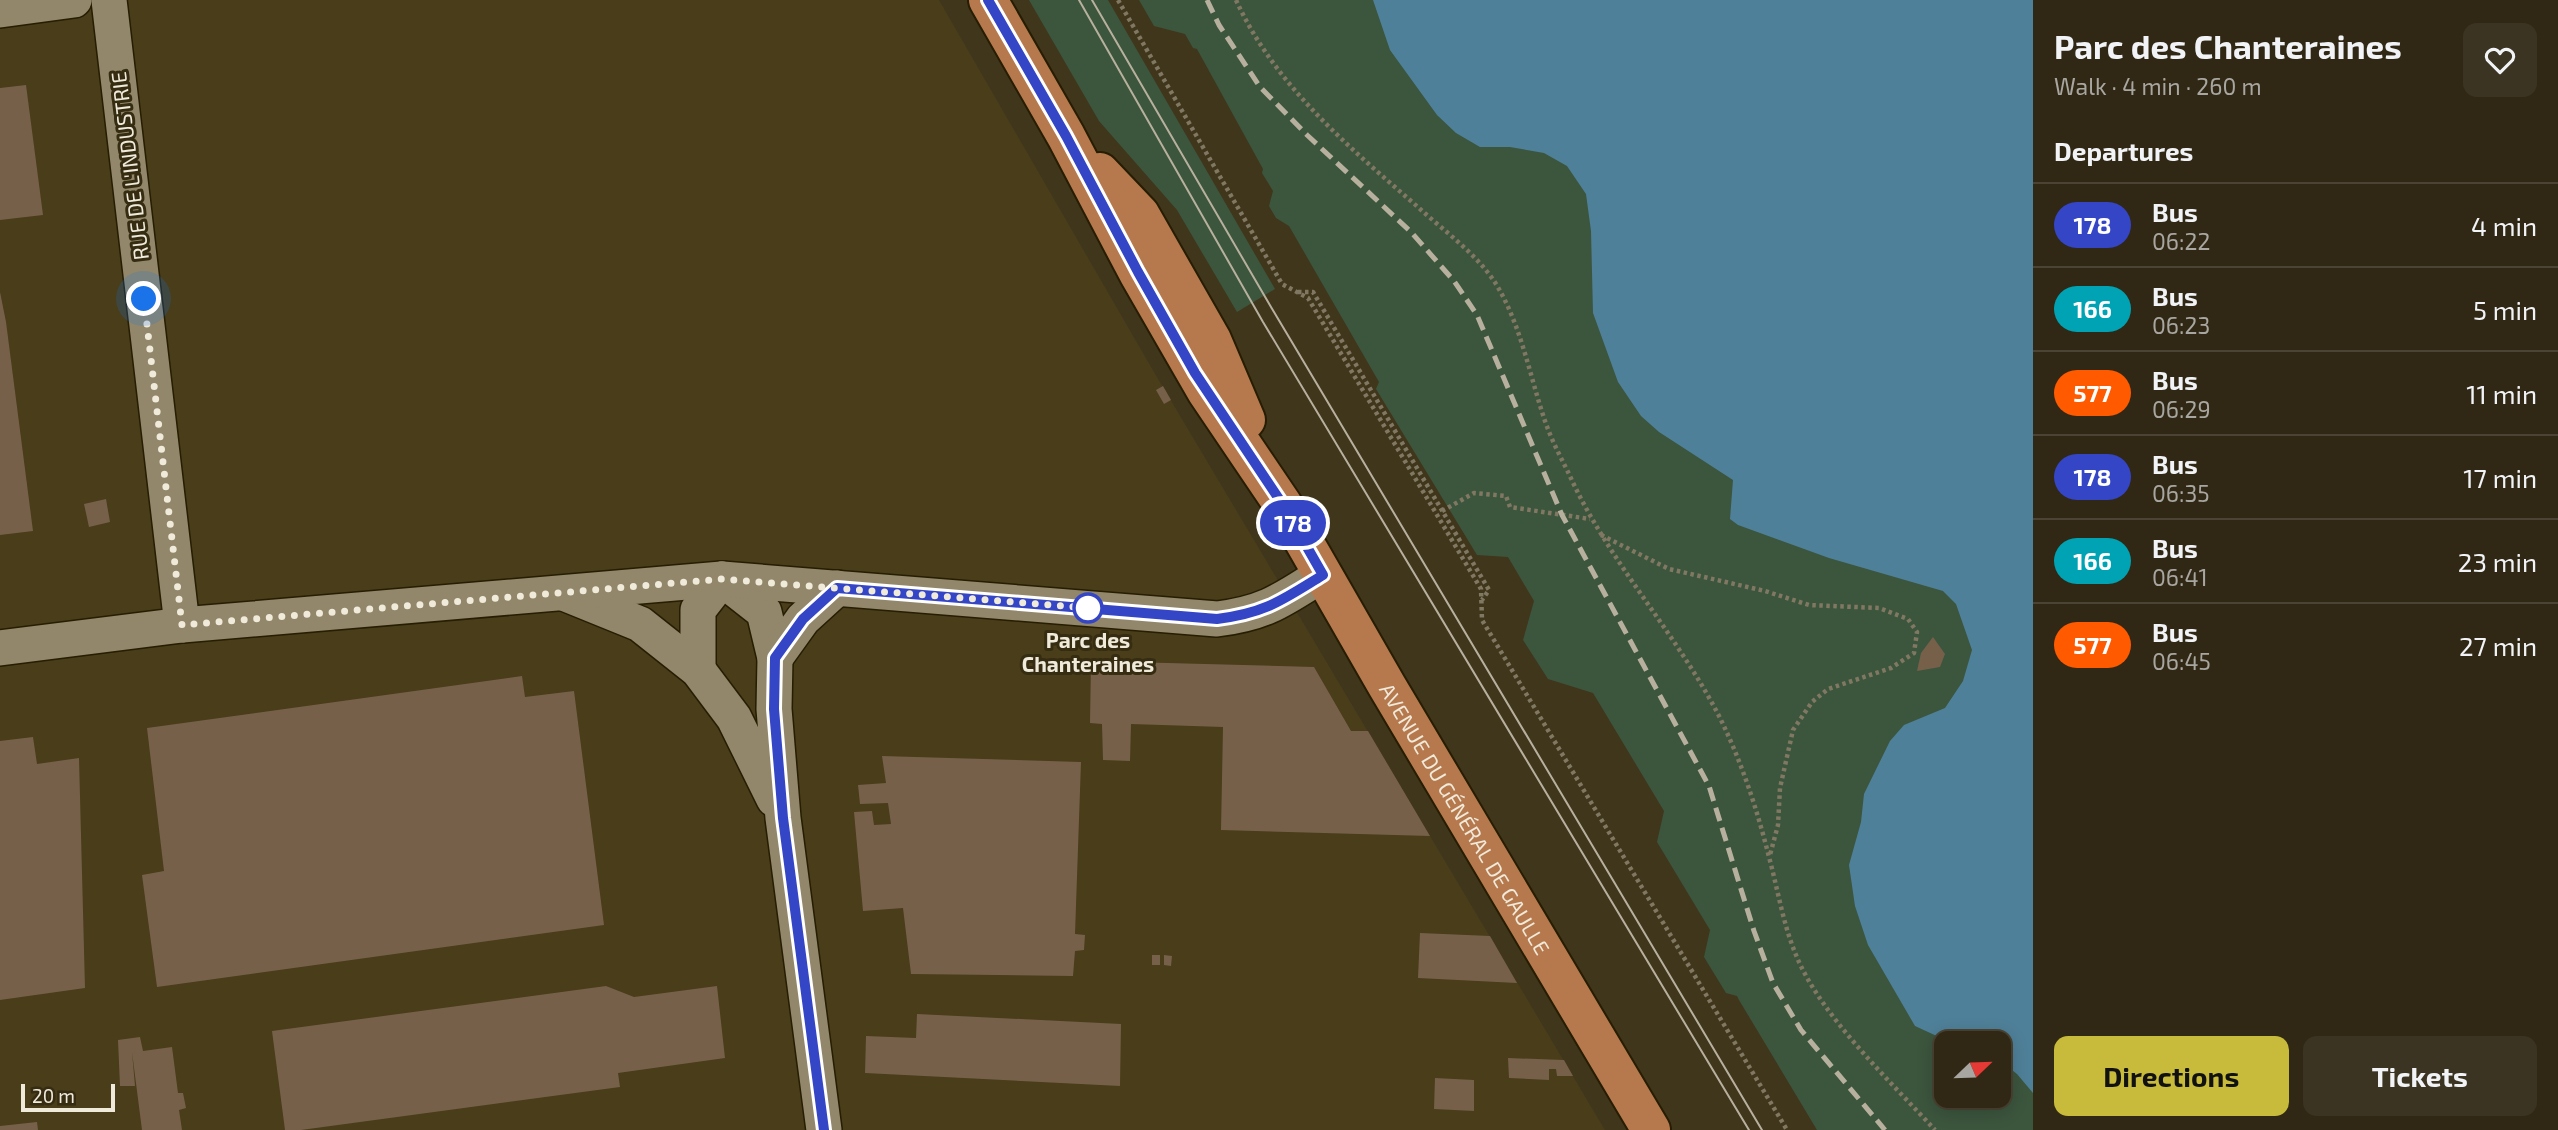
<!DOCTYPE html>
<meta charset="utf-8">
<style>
body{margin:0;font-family:"Exo 2",sans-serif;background:#3c3422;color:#f1f3f6;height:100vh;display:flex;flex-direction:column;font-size:26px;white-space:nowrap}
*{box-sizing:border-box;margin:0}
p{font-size:23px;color:#a8a6a0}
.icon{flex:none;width:38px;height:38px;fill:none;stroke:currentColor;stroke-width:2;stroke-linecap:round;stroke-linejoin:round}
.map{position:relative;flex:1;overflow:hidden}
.details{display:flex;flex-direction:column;background:#302815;width:525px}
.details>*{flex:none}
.badge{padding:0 14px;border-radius:23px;font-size:24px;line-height:46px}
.needle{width:46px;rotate:67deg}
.fabs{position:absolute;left:1934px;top:1031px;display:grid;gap:14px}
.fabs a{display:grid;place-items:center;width:77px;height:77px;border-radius:14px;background:#302815;box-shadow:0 4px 18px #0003,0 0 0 2px #4b4434;font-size:35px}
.scale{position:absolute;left:21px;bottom:18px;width:94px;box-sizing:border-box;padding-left:7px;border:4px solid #f0eadb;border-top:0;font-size:19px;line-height:24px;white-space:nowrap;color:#f0eadb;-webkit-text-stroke:5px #352c11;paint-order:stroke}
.you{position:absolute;width:35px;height:35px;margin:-18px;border:5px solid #fff;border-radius:50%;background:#1a73e8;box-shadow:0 0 0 10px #1a73e833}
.map>.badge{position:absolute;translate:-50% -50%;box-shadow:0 0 0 4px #fff}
h2{padding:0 21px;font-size:26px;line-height:63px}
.round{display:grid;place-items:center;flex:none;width:74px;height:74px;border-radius:14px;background:#3c3422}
.head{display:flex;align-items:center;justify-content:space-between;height:119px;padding:0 21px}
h1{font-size:33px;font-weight:700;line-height:52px}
.primary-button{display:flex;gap:14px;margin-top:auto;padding:14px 21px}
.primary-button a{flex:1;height:80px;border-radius:14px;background:#c8bb3b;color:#111;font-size:28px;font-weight:700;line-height:80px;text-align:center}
.primary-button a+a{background:#3c3422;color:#f1f3f6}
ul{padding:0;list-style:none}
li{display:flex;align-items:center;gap:21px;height:84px;padding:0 21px;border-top:2px solid #4b4434}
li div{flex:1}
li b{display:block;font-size:26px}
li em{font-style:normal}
li .badge{min-width:77px;font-weight:700;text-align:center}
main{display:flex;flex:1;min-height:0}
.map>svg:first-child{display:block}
</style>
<main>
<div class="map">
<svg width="2033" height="1130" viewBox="0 0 2033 1130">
<rect width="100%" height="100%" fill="#40361c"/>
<polygon fill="#493d1a" points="0,0 939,0 1154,372 1605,1130 0,1130"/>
<g fill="#3c553d" fill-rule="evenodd">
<polygon points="1029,0 1108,0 1275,289 1237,312 1177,210 1099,121"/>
<path d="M1139,0h894v1130h-216l-78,-130 -2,-4 -11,-3 -22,-36 6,-27 -53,-88 7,-31 -71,-118 -45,-14 -25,-39 11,-39 -26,-44 -31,-2 -101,-166 3,-7 -90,-156 -13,-8 -7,-12 4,-15 -11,-18 1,-4 -66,-120 -4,-1 -8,-14 -31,-8zM1946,1043h52v53h-52z"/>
</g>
<polygon fill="#4f8099" points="1373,0 2033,0 2033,1093 2017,1074 1999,1060 1998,1043 1952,1043 1915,1026 1868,945 1855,906 1849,865 1861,822 1864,794 1890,741 1904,725 1945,708 1963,681 1972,650 1956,604 1943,591 1829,558 1738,525 1730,519 1733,480 1659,432 1641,416 1618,382 1593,313 1591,231 1586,194 1567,166 1544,153 1510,147 1480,147 1456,133 1437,115 1390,50"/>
<g fill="#76604a">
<polygon points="26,85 43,215 0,220 0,88"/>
<polygon points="0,292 6,322 33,531 0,535"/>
<polygon points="1163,386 1171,400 1164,404 1156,390"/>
<polygon points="106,499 110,522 89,527 84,504"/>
<polygon points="1933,637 1945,654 1940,667 1917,671 1921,653"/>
<polygon points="1091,661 1314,667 1351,731 1368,731 1430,836 1221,830 1223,727 1131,724 1130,761 1103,760 1102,724 1090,723"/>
<polygon points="522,676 525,697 574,691 604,925 157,987 142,875 164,871 147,728"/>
<polygon points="33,737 37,764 79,758 85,988 0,1000 0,741"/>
<polygon points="882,756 1081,762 1075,934 1085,935 1084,950 1075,951 1073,976 911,974 903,908 863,911 854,812 872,811 874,825 891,824 888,803 860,804 858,785 886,783"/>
<polygon points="1420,933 1490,936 1517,983 1418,978"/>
<rect x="1152" y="955" width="8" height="10"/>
<polygon points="1164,955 1172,956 1171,966 1164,965"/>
<polygon points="606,986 634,997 717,986 725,1058 618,1073 620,1087 301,1130 285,1130 272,1031"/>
<polygon points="917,1014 1121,1024 1120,1086 865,1073 866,1036 916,1038"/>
<polygon points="140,1037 143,1051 172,1047 178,1093 183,1093 186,1108 179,1110 182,1130 142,1130 132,1052 135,1086 120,1086 118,1040"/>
<polygon points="1508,1058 1564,1060 1573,1076 1557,1076 1556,1069 1549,1069 1549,1080 1509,1078"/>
<polygon points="1435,1078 1474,1080 1474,1111 1434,1109"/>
<polygon points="37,1122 38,1130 0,1130 0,1126"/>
</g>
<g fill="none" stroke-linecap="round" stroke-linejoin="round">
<g stroke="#261d03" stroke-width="38">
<g id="minor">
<polyline points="109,0 182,625"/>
<polyline points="0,10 74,0"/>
<polyline points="722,579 764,612 775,658 774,709 783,818 824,1130"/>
<polyline points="566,594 640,624 698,670 734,718 774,799"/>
<path d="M0,648l182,-23 540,-46 495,40c49,-6 65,-19 106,-45"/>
<polyline points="775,658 803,619 837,588"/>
<polyline points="698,670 698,610 722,579"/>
</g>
</g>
<g stroke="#261d03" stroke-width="42">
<g id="major">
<path id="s1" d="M988,0l78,136 72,137 68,118 77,114 104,181 264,444"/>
<polyline points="1100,172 1140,214 1212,340 1246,420"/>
</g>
</g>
<g stroke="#807862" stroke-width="4.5" stroke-dasharray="3.5 3.5" stroke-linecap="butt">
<polyline points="1118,0 1282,284 1308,298 1481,589 1482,620 1787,1130"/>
<path d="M1236,0c39,86 113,147 183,208 25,23 58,46 77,76 25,41 33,89 48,134 6,19 16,38 25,56 39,87 106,157 150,242 22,44 38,93 50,141 9,33 14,67 27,98 24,60 95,127 139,175"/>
<polyline points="1298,292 1313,292 1489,590 1482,600"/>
<polyline points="1442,511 1474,493 1506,496 1510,507 1590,519"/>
<polyline points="1601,535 1669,569 1765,591 1809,605 1879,608 1908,619 1917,632 1914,653 1891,668 1828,689 1812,702 1793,730 1780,788 1778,825 1770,855"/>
</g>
<use href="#minor" stroke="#92876a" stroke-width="35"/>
<use href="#major" stroke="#b5794d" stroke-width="38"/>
<g stroke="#b8b09e" stroke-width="2">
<polyline points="1079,0 1263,322 1749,1130"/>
<polyline points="1092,0 1271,307 1762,1130"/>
</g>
<polyline stroke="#b8b09e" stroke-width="5" stroke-dasharray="14 7" stroke-linecap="butt" points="1207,0 1219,25 1260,87 1307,135 1411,232 1454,281 1477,315 1562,515 1709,786 1754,931 1773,983 1801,1030 1885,1130"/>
</g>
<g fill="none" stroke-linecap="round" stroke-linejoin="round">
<g stroke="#fff" stroke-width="16">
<path id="line" d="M824,1130l-41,-312 -9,-109 1,-51 28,-39 34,-31 380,31c49,-6 65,-19 106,-44l-40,-70 -88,-132 -57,-101 -72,-136 -78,-136"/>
</g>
<use href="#line" stroke="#3445c6" stroke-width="10"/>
<polyline stroke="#f0eadb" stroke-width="7" stroke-dasharray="0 12.6" points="144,299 182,625 722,579 1088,608"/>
</g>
<circle fill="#fff" stroke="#3445c6" stroke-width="3.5" cx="1088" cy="608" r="14"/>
<g text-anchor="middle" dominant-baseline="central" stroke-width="6" stroke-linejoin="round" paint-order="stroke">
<g font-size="21" fill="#f0eadb" stroke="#352c11">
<text transform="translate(129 166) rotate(-97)">RUE DE L'INDUSTRIE</text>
<text stroke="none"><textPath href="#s1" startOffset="948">AVENUE DU GÉNÉRAL DE GAULLE</textPath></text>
</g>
<g font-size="21" font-weight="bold" fill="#f0eadb" stroke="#352c11">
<text x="1088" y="639">Parc des<tspan x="1088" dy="24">Chanteraines</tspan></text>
</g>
</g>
</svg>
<div class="fabs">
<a><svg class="needle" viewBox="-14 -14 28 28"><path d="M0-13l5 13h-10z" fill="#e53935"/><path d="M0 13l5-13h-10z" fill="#a8a6a0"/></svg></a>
</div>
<div class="scale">20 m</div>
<div class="you" style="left:144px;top:299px"></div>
<b class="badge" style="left:1293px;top:523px;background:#3445c6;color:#fff">178</b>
</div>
<section class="details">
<div class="head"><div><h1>Parc des Chanteraines</h1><p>Walk · 4 min · 260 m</p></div><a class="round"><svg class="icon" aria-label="heart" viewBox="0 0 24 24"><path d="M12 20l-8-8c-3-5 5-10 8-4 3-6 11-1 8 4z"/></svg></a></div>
<h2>Departures</h2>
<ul>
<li><span class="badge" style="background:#3445c6;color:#fff">178</span><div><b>Bus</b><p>06:22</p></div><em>4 min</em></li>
<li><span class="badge" style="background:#00a3b4;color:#fff">166</span><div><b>Bus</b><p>06:23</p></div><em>5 min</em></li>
<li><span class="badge" style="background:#ff5a00;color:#fff">577</span><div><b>Bus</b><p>06:29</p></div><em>11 min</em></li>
<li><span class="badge" style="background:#3445c6;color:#fff">178</span><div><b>Bus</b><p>06:35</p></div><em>17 min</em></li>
<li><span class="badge" style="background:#00a3b4;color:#fff">166</span><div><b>Bus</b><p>06:41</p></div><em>23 min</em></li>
<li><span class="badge" style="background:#ff5a00;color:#fff">577</span><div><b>Bus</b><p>06:45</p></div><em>27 min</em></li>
</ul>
<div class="primary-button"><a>Directions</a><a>Tickets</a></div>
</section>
</main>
